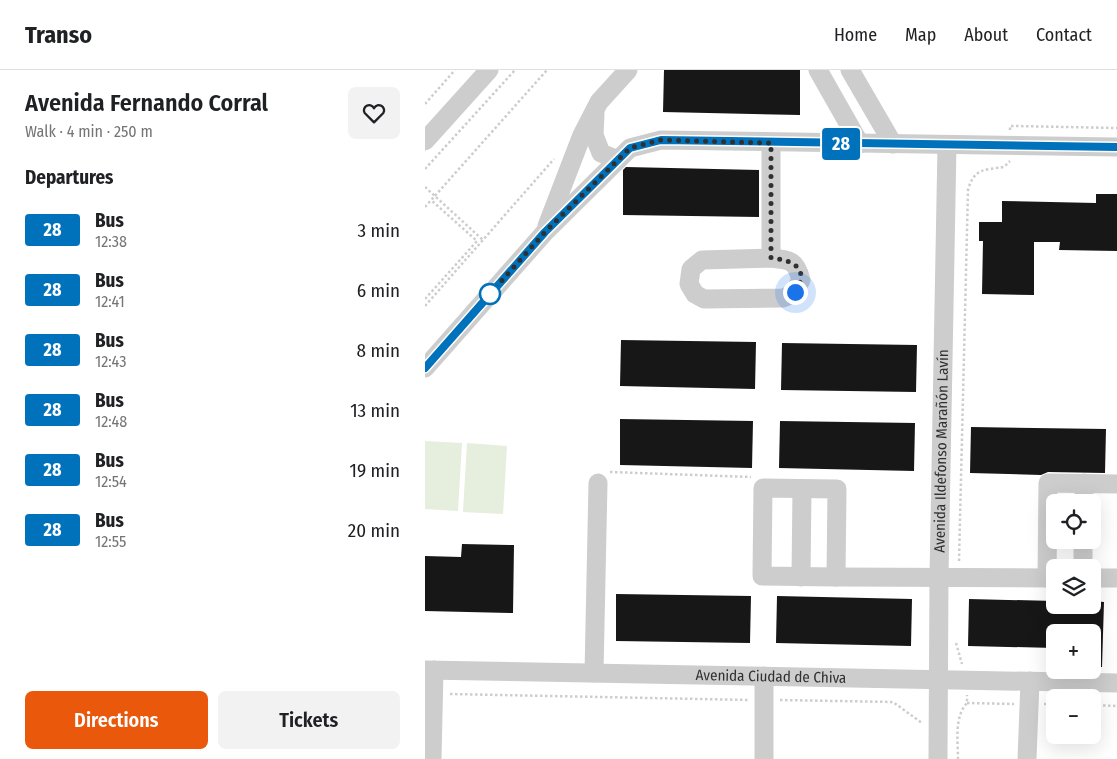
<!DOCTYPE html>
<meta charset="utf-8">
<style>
body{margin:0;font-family:"Fira Sans Condensed",sans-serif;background:#f2f2f2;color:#202124;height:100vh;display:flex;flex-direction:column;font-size:19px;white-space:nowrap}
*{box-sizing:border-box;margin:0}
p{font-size:16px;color:#757577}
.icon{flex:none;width:28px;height:28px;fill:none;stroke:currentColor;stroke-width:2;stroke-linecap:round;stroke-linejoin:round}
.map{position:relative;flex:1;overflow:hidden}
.panel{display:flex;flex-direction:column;background:#fff;width:425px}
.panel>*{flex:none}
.badge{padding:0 10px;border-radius:4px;font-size:18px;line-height:32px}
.controls{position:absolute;left:621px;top:424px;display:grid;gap:10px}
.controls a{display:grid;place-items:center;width:55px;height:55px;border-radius:8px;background:#fff;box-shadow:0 5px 20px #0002;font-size:25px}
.you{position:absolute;width:25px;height:25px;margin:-12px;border:4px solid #fff;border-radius:50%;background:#1a73e8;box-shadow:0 0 0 8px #1a73e833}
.map>.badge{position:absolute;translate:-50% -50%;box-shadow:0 0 0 2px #fff}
h2{padding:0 25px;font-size:19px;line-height:45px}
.round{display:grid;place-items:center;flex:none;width:52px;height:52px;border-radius:8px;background:#f2f2f2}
.overview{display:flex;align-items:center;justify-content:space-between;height:85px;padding:0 25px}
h1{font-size:24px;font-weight:600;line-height:38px}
.button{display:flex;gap:10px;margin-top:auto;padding:10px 25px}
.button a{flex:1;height:58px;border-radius:8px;background:#ea580c;color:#fff;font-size:20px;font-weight:600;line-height:58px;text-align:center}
.button a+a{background:#f2f2f2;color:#202124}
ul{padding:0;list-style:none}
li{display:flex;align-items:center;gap:15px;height:60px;padding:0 25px}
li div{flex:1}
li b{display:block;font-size:19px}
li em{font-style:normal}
li .badge{min-width:55px;font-weight:700;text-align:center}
header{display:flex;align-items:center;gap:30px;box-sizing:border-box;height:70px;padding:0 25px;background:#fff;border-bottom:1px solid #e0e0e0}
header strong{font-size:24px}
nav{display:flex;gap:28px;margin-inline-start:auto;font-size:18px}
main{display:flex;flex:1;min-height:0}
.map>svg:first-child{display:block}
</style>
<header>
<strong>Transo</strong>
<nav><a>Home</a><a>Map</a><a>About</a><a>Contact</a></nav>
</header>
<main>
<section class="panel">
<div class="overview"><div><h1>Avenida Fernando Corral</h1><p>Walk · 4 min · 250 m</p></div><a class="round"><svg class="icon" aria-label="heart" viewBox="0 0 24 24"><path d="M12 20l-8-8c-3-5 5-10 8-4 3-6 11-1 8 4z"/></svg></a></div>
<h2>Departures</h2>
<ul>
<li><span class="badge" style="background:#0072bc;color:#fff">28</span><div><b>Bus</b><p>12:38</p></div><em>3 min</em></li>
<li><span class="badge" style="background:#0072bc;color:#fff">28</span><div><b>Bus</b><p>12:41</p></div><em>6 min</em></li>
<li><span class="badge" style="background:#0072bc;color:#fff">28</span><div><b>Bus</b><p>12:43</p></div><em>8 min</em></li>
<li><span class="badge" style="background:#0072bc;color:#fff">28</span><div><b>Bus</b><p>12:48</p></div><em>13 min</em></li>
<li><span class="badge" style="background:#0072bc;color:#fff">28</span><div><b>Bus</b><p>12:54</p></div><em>19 min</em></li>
<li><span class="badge" style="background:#0072bc;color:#fff">28</span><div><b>Bus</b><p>12:55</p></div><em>20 min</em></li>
</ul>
<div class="button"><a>Directions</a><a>Tickets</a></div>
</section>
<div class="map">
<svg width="692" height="689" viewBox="0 0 692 689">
<rect width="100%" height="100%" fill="#fff"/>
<g fill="#e6eedd">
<polygon points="0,371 37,373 33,441 0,439"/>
<polygon points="42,373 82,376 78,444 38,442"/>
</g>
<g fill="#171717">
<polygon points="239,0 375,0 375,45 238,42"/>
<polygon points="201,97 334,100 334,147 198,145 198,100"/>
<polygon points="671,124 692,124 692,181 634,180 635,172 609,172 609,225 557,224 558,171 554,171 554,152 577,152 577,131 671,133"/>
<polygon points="196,270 331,272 330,319 195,316"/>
<polygon points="357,273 492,275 491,322 356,320"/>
<polygon points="195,349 328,351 327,398 195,395"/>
<polygon points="355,351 490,353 489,401 354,398"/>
<polygon points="546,357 681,359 680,403 623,402 616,405 545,403"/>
<polygon points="37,474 89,475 88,543 0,541 0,486 36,487"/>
<polygon points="191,524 326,526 325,573 191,571"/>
<polygon points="352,526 487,529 486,576 351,573"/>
<polygon points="544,529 630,531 630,535 668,535 668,531 679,532 677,597 668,597 668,562 630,562 630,578 543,576"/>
</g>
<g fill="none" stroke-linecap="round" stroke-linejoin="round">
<g stroke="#cdcdcd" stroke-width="2.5" stroke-dasharray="2.5 2.5" stroke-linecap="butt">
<polyline points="0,34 30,0"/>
<polyline points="585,60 585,56 590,56 692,58"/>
<polyline points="0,99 90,0"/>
<polyline points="0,117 59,171"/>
<polyline points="0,137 122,0"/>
<polyline points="0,229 52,171 6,130"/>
<polyline points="0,236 129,89"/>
<polyline points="185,402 326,407"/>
<path d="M534,491l9,-371c6,-22 16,-20 36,-23l6,-6"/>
<polyline points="531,573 537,594"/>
<polyline points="25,624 324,630"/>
<polyline points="355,630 468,632 497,653"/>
<polyline points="542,633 589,634"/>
<polyline points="619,634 630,634"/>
<polyline points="668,635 692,636"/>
<path d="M533,689c0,-17 -4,-42 9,-56v-8"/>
</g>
<g stroke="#cdcdcd" stroke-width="19">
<polyline points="393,0 435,74"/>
<polyline points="425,0 468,74"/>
<polyline points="170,44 169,65 176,83 193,90"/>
<polyline points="0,71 64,0"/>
<polyline points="346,73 346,188"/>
<polyline points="122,156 157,65 174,32 203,0"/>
<path d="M346,188c19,2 25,2 30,22l-8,14 -10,4 -79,1 -9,-5 -6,-10 2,-15 11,-9z"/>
<polyline points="0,298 120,162 205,78 236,70 692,77"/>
<polygon points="338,418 412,419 411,507 337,506"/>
<polyline points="659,432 659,413"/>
<polyline points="658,498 658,470"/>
<polyline points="376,507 377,419"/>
<polyline points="411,507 622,508"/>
<polyline points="630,508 622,508 623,413 692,414"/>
<polyline points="668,508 692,508"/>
<path id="s1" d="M0,600l692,13"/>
<polyline points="169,603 173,413"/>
<polyline points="7,689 9,600"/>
<polyline points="339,689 339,606"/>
<path id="s2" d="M513,689l1,-182 8,-432"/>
<polyline points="602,689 605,611"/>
</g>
</g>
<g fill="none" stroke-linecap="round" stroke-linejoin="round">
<g stroke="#fff" stroke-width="11">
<polyline id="line" points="0,298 120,162 205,78 236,70 692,77"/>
</g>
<use href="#line" stroke="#0072bc" stroke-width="8"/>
<path stroke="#303030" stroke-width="5" stroke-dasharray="0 9" d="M65,224l55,-62 85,-84 31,-8 110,3v115c21,2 40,10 24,34"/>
</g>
<circle fill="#fff" stroke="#0072bc" stroke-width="2.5" cx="65" cy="224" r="10"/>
<g text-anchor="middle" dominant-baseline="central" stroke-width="5" stroke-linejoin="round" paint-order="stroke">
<g font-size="15" fill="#303030" stroke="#fff">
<text stroke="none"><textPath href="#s2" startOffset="308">Avenida Ildefonso Marañón Lavín</textPath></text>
<text stroke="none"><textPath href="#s1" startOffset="346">Avenida Ciudad de Chiva</textPath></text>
</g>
</g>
</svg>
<div class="controls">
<a><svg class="icon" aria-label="locate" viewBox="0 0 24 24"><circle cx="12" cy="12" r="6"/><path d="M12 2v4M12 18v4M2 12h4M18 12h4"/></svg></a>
<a><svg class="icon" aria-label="layers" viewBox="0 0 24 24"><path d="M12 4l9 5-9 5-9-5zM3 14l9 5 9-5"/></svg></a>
<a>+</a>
<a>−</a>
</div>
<div class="you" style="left:370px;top:222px"></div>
<b class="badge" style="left:416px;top:74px;background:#0072bc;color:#fff">28</b>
</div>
</main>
